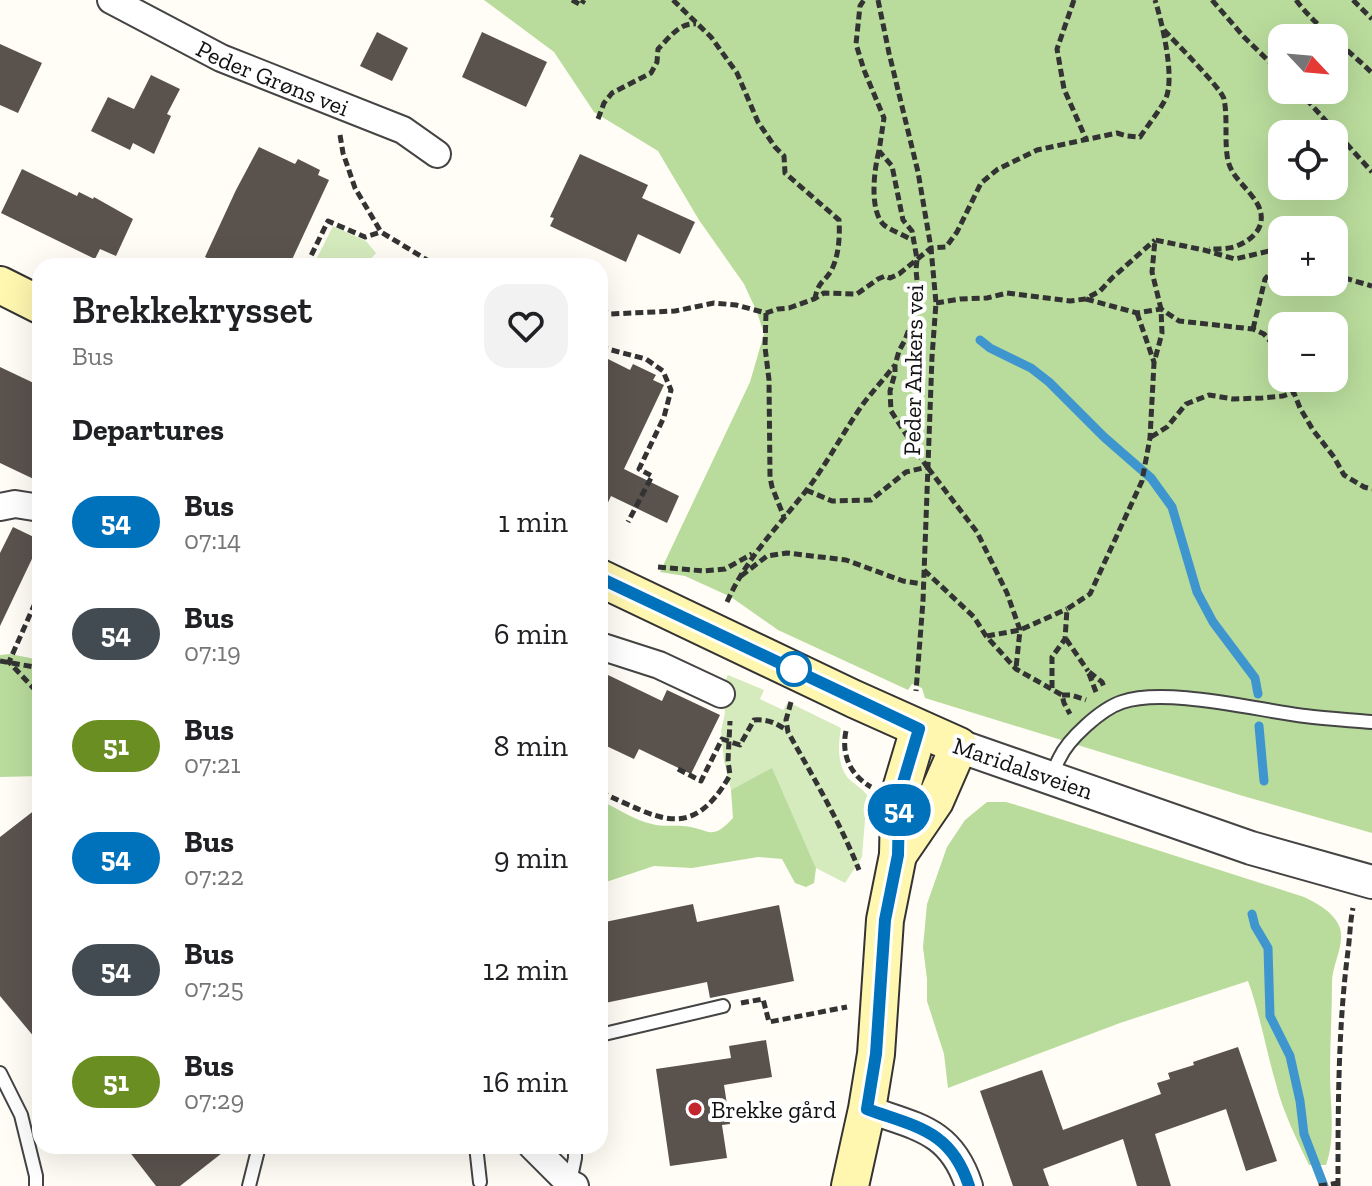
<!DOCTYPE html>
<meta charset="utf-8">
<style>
body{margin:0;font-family:"Zilla Slab",serif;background:#f2f2f2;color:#202124;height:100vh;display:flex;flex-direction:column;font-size:30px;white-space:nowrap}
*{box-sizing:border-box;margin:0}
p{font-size:26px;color:#757577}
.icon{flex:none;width:44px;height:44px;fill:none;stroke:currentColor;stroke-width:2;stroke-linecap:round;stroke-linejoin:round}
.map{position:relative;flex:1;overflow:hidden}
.panel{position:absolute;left:32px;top:258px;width:576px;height:896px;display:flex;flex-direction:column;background:#fff;border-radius:24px;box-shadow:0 8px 32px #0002}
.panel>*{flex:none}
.badge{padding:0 16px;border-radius:26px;font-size:28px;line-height:52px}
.needle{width:52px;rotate:116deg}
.buttons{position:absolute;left:1268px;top:24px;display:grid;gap:16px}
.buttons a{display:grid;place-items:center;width:80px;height:80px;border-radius:16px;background:#fff;box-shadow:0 8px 32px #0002;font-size:40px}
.map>.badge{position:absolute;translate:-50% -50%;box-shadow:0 0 0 4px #fff}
h2{padding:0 40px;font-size:30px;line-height:72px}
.round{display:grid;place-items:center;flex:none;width:84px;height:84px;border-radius:24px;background:#f2f2f2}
.summary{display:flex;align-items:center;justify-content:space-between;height:136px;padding:0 40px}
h1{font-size:38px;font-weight:600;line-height:60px}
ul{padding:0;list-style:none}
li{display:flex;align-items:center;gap:24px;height:112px;padding:0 40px}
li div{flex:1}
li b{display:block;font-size:30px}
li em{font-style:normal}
li .badge{min-width:88px;font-weight:700;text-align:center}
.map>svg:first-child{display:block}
</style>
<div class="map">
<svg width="1372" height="1186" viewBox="0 0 1372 1186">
<rect width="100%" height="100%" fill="#fffdf5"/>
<g fill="#d5ebbd">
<polygon points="333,226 366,241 376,253 364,266 313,266"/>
<path d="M728,675l36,15 -4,9 23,11 5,-8 53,26c-3,16 -4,37 7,50 6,6 14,10 19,17l-5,62 -17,26 -29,-15 -44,-99 -41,21 -7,-29 -3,-30 4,-18 -3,-26z"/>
</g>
<g fill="#b9dc9c" fill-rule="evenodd">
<path d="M484,0h888v833l-129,-37 -318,-98 -3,-10 -10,-4 -4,6 -130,-60 -47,-33 -46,-21 -25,-4 90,-190 14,-48 -7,-22 -13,-28 -45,-64 -41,-69 -64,-39 -40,-60zM1282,38h52v52h-52zM1282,134h52v52h-52zM1282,230h52v52h-52zM1282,326h52v52h-52z"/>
<polygon points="10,654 40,660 40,776 0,777 0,655"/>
<path d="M772,768l44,100 -2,15 -8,4 -11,-4 -13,-24 -24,-2 -66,11 -38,-2 -54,18v-84c16,8 34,20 52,24 11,3 20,1 31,2 27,2 27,17 50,-8l-2,-28z"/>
<path d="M987,802h19l20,6 278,89c14,7 30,15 36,31 5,17 -8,37 -8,54 0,31 -2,61 -2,92 0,30 6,63 -4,91h-17c-12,-25 -26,-53 -33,-81 -10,-34 -16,-70 -28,-103l-128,42 -172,65 -4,-34 -17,-53v-22l-4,-32 4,-43 20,-57 18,-27z"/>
</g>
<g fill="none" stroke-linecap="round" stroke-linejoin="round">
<g stroke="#3f96cf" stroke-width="9">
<polyline points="980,340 990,348 1031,368 1049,382 1104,437 1151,478 1172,507 1197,592 1213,622 1255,678 1258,694"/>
<polyline points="1259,726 1264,781"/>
<polyline points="1252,914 1255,926 1268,948 1270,1016 1290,1056 1300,1101 1304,1134 1324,1186"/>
</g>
</g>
<g fill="#5a524d">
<polygon points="377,32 408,48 392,81 360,66"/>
<polygon points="482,32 547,62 526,107 462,77"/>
<polygon points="0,44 42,63 18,113 0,105"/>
<polygon points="151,75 180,89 167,114 171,116 154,154 133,143 130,150 91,131 108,97 134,109"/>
<polygon points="259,147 295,164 298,159 320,170 318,175 329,180 289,266 224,266 205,257 236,190"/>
<polygon points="580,154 648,185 642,198 695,222 680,254 638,234 626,262 550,226 554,218 550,217"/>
<polygon points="22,169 77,196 79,192 93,199 94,197 133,219 116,256 100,249 95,259 1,213"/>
<polygon points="600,355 630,370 633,364 656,375 653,380 664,385 624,469 679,496 667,523 611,496 600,520"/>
<polygon points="0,367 40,386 40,482 0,463"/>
<polygon points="13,527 40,540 40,542 0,626 0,553"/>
<polygon points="608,675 662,701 667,690 720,715 691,774 639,749 634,759 600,743 600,693"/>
<polygon points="40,806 40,1044 0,996 0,837"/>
<polygon points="693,904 697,922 779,905 794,981 710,998 707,982 600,1004 600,923"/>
<polygon points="766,1040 772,1077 724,1085 730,1124 722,1125 727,1158 670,1166 656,1069 731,1058 729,1046"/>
<polygon points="1238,1047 1277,1161 1246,1171 1226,1109 1155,1134 1171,1186 1137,1186 1123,1139 1043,1169 1049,1186 1013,1186 980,1091 1042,1070 1063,1130 1161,1094 1157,1083 1170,1079 1168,1073 1194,1065 1193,1062"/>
<polygon points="125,1146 231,1146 180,1186 156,1186"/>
</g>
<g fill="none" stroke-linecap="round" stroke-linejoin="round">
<g stroke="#444" stroke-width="16">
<g id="service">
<path d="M1052,776c3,-5 4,-12 7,-17 9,-20 42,-50 63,-57 44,-15 134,8 183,14 22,3 45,4 67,6"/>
<polyline points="600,1035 723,1006"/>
<polyline points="0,1073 21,1115 36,1176 36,1186"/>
<polyline points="476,1146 480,1182"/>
<polyline points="570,1182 575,1158 575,1146"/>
<polyline points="249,1186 259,1146"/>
</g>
</g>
<g stroke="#444" stroke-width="30">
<g id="minor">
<path id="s1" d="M111,0l110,58 182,72 34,24"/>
<polyline points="0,507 15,504 40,508"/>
<polyline points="600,646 659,665 721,694"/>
<path d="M867,1109c50,18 84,21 102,77"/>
<polyline points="532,1146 569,1183 575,1186"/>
</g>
</g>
<g stroke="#444" stroke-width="36">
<polyline id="tertiary" points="959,746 1251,848 1372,882"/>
</g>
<g stroke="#333" stroke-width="40">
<g id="secondary">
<polyline points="0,285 40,305"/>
<polyline points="600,578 854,699 959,746 935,801 898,855"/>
<polyline points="850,1186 867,1109 876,1054 885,920 898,855 899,805 902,786 919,729"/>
</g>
</g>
<g stroke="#333" stroke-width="5" stroke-dasharray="8 4" stroke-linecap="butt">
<polyline points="572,0 581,5 584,0"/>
<path d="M673,0l38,37 26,36 21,49 17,25 9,9 1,17 54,47c1,16 0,36 -8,51 -8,13 -12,9 -16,27"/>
<polyline points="878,0 889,53 918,172 931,248 936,303 932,357 923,601 916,691"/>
<polyline points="1074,0 1057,49 1064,89 1086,139"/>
<polyline points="1212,0 1244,37 1282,74"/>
<path d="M1296,0c21,28 51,48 76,73"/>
<polyline points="1353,0 1372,19"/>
<path d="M1164,30c10,11 58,59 60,69 4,20 0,42 4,62 4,15 15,23 24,35 19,23 7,42 -18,51 -8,2 -17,2 -25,2"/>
<polyline points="1298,90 1372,172"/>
<path d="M598,119l6,-16 8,-10 39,-20 6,-11 1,-13c11,-11 22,-27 38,-25"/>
<polyline points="340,135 343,153 355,188 381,232 437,266"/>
<path d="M879,151c-5,18 -10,60 5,74 5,4 21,11 28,15"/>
<polyline points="306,266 328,221 365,237 381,232"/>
<polyline points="1334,272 1341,277 1372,286"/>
<polyline points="1086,299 1137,313 1161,309 1179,321 1253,329 1264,334 1276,348 1282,362"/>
<polyline points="936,303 960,299 987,298 1007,293 1070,301 1085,299 1100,291 1112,278 1155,240"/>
<path d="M600,310l11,4 64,-3 39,-8 22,2 30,8 12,-4 11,-1 25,-9 10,-6 33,1 21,-15 7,-3 5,2 9,-4 32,-26 15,-1 11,-15 24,-49 17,-14 39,-19 80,-17 10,3 13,1c8,-12 18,-24 25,-37 11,-20 -3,-78 -10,-100"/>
<polyline points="766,313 765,347 769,380 770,477 772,487 784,517"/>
<polyline points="1137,313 1154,362"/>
<polyline points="1253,329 1265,279 1282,259"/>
<polyline points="600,347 646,359 663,371 671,390 664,417 639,469 652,476 628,522"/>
<polyline points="1288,378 1300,408 1313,430 1334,457 1344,475 1364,487 1372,489"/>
<polyline points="1151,437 1167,427 1186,404 1209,395 1233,399 1262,398 1283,396 1294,392"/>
<polyline points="928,468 977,532 1007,593 1020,630 1016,668"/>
<polyline points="806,490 832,501 871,500 906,472 927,467 891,411 890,391 895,373 895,365 899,351 905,340 915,313 918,291 916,270 917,259 912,231 903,220 892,166 879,151 884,118 864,70 856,44 860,6 864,0"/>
<polyline points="658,567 704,571 725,569 752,554"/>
<polyline points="924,570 974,617 986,636 1016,669 1062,695 1064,703 1070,714"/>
<polyline points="741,576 767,556 787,553 846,560 903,581 923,584"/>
<polyline points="40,592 9,662 40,695"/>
<path d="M727,602c21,-47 52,-76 82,-115 20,-27 35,-56 54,-83 10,-13 21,-25 31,-38"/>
<polyline points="987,636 1020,630 1067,609"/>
<polyline points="1066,639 1088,671"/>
<polyline points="0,661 40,668"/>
<polyline points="1052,688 1052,657 1065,639 1067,609 1090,594 1142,481 1150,438 1154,363 1162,333 1161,309 1152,272 1155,240 1204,250 1235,259 1282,248"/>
<polyline points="1096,692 1088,671 1102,682 1104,687"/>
<polyline points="1062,695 1071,695 1086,700"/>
<path d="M791,702l-5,18 2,12c25,45 52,90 71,138"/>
<path d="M846,731c-5,23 4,44 25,56"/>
<path d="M678,769l23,12 21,-42 18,6 14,-25c14,-1 22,3 34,11"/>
<path d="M600,792c58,25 91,52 130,-17l-2,-14 2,-40"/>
<polyline points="741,1003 763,999 769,1022 847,1007"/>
<polyline points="1319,1186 1338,1183"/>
<path d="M1338,1186c0,-78 0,-158 10,-235 2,-15 2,-29 5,-43"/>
</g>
<use href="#service" stroke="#fff" stroke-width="12"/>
<use href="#minor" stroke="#fff" stroke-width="26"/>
<use href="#tertiary" stroke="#fff" stroke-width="32"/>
<use href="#secondary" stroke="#fff6b0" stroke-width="36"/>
</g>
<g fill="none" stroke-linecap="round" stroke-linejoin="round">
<g stroke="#fff" stroke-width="18">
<path id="line" d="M600,578l319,151 -17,57 -3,19 -1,50 -13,65 -9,134 -9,55c49,18 84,21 102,77"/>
</g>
<use href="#line" stroke="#0072bc" stroke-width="12"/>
</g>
<circle fill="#fff" stroke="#0072bc" stroke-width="4" cx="794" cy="669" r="16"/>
<circle fill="#c4262e" stroke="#fff" stroke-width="3" cx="695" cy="1109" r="8"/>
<g text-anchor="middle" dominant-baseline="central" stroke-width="8" stroke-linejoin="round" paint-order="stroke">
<g font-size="24" fill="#111" stroke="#fff">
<text stroke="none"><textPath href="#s1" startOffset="180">Peder Grøns vei</textPath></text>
<text transform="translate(913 370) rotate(-89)">Peder Ankers vei</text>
<text transform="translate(1023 768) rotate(19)">Maridalsveien</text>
</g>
<g font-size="24" fill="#111" stroke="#fff" text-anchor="start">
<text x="711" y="1109">Brekke gård</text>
</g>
</g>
</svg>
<div class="buttons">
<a><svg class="needle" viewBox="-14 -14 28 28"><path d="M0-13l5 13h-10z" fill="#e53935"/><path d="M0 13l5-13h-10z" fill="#757577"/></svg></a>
<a><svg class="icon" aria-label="locate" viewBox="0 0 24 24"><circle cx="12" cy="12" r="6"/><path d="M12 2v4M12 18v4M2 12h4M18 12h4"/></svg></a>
<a>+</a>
<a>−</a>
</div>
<b class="badge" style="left:899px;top:810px;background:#0072bc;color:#fff">54</b>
<section class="panel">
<div class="summary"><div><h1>Brekkekrysset</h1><p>Bus</p></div><a class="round"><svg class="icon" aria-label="heart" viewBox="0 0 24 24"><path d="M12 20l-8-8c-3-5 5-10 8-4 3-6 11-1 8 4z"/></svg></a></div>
<h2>Departures</h2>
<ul>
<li><span class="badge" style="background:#0072bc;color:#fff">54</span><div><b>Bus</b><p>07:14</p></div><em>1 min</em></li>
<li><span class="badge" style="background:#424a52;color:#fff">54</span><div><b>Bus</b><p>07:19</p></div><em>6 min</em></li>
<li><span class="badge" style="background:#6b8e23;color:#fff">51</span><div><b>Bus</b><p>07:21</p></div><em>8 min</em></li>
<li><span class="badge" style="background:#0072bc;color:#fff">54</span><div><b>Bus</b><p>07:22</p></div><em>9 min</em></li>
<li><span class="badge" style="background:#424a52;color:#fff">54</span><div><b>Bus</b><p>07:25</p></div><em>12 min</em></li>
<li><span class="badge" style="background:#6b8e23;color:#fff">51</span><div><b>Bus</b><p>07:29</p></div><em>16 min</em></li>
</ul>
</section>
</div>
